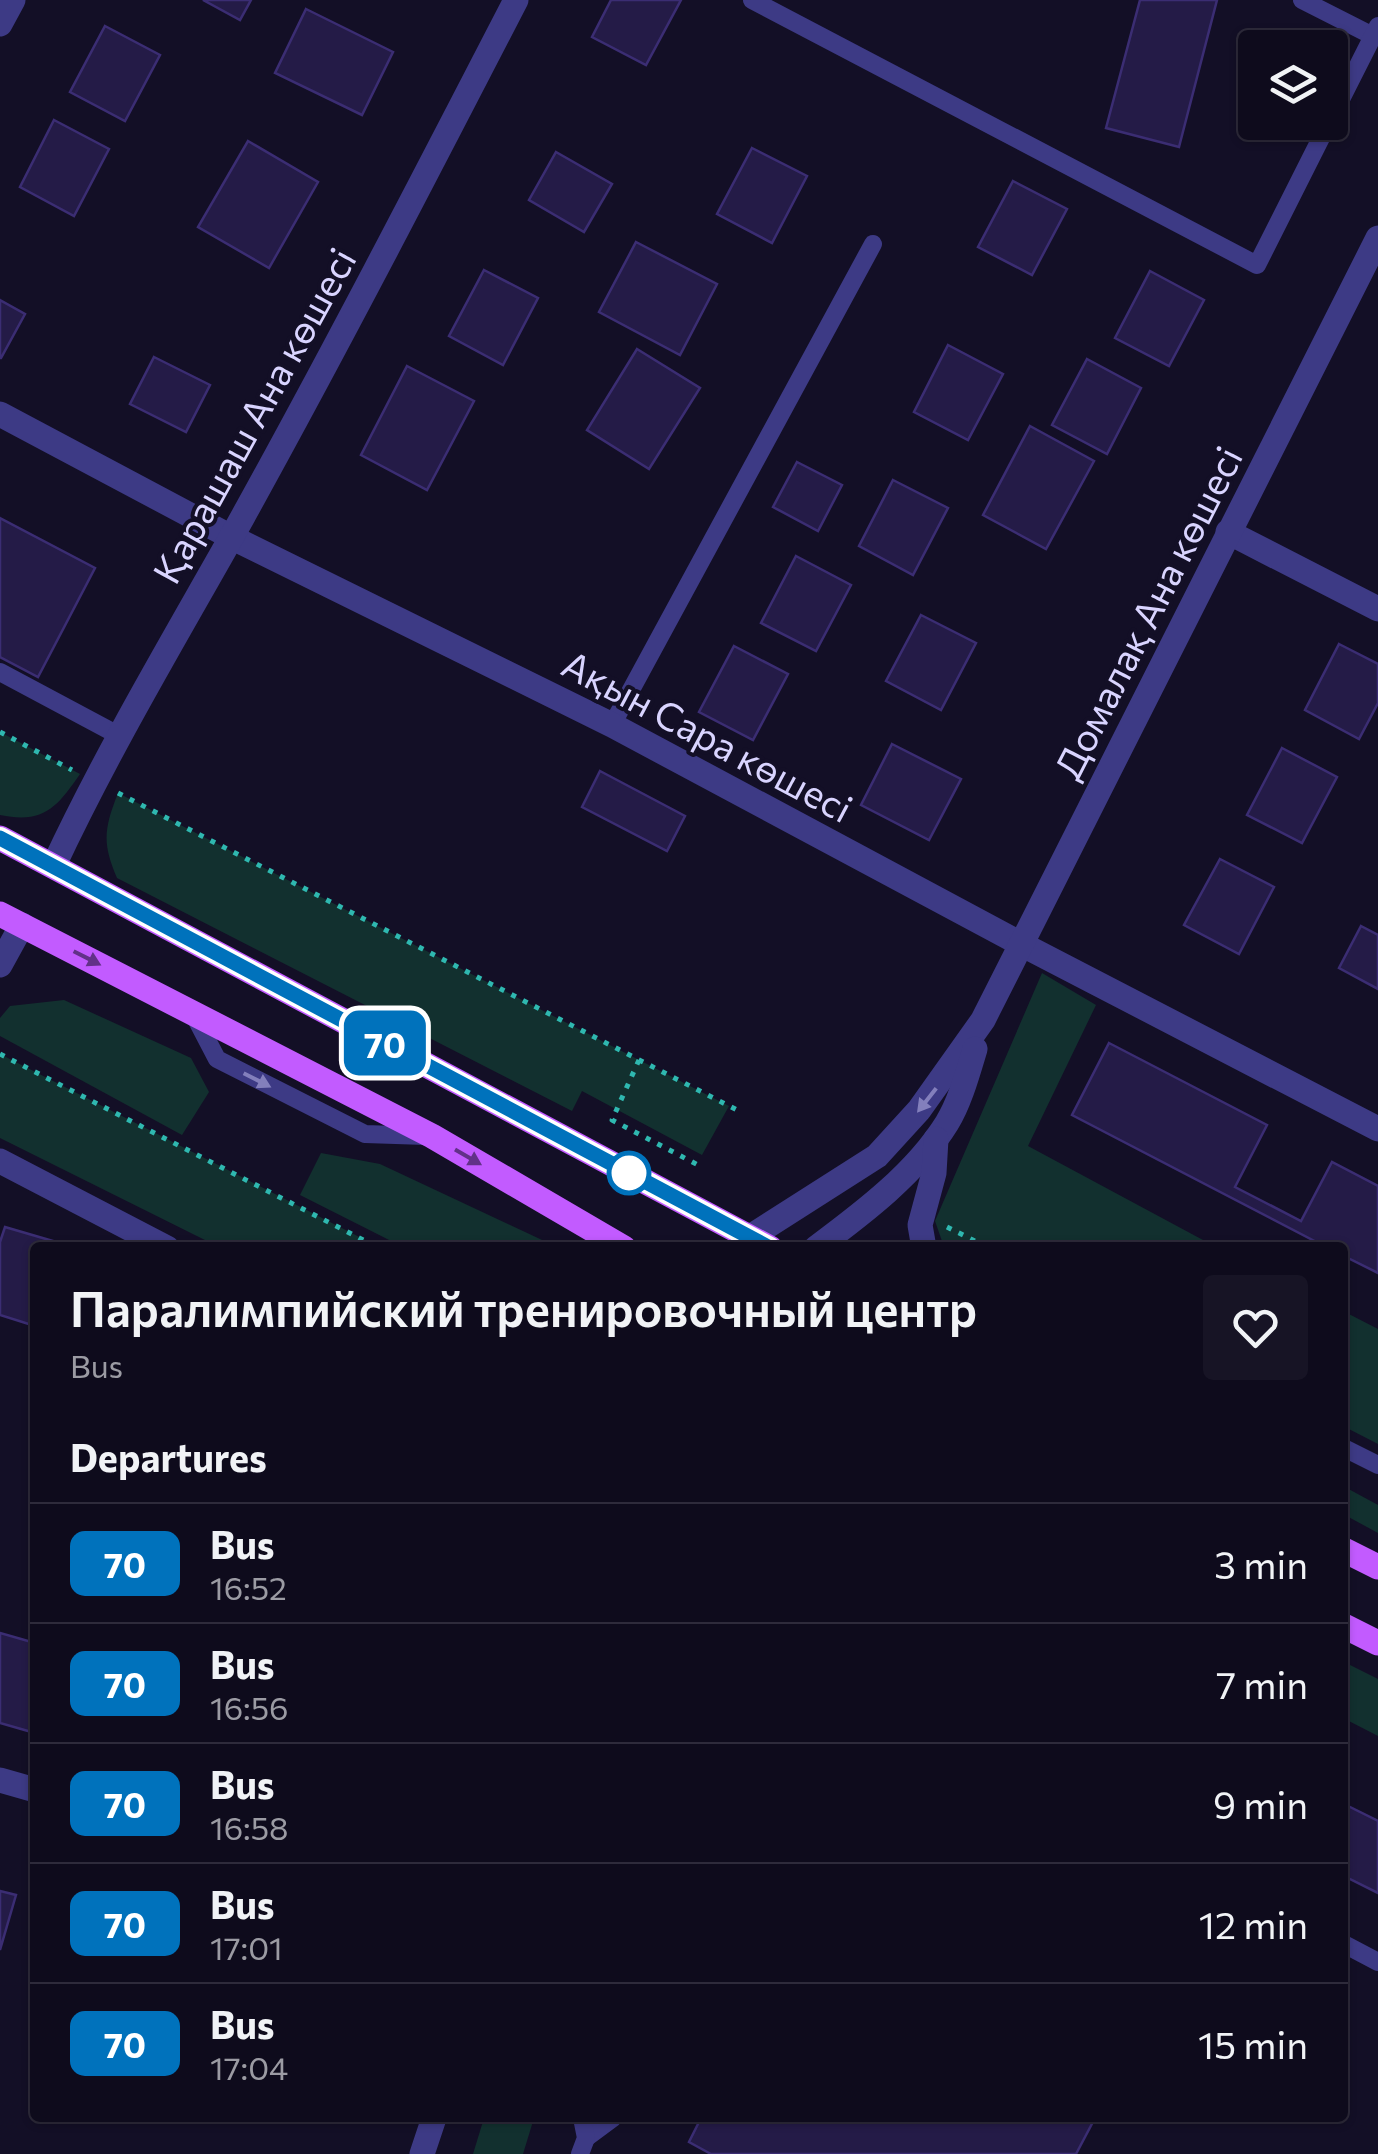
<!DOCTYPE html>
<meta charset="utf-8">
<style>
body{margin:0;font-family:Commissioner,sans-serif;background:#171425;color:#f1f3f6;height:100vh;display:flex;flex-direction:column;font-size:38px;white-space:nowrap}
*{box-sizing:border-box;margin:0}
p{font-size:32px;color:#9b9ba3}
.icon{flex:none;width:55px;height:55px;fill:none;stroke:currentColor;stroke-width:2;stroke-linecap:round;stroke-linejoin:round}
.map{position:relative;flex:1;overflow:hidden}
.drawer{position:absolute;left:30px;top:1242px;width:1318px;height:880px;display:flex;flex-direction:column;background:#0e0b1c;border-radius:10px;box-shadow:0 2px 8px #0004,0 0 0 2px #2e2b3b}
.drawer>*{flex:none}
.badge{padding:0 20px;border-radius:15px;font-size:35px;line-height:65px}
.fabs{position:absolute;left:1238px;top:30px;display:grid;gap:20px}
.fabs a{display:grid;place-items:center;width:110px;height:110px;border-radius:10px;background:#0e0b1c;box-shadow:0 2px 8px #0004,0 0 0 2px #2e2b3b;font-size:50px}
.map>.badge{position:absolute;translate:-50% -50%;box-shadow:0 0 0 5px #fff}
h2{padding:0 40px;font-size:38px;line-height:90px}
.round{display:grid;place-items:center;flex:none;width:105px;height:105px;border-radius:10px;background:#171425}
.overview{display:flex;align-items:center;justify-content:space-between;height:170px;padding:0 40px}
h1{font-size:48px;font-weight:600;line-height:75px}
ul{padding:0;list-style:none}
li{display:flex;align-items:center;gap:30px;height:120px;padding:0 40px;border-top:2px solid #2e2b3b}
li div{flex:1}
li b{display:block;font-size:38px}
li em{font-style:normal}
li .badge{min-width:110px;font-weight:700;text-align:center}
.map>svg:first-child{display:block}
</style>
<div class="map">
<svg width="1378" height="2154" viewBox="0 0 1378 2154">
<rect width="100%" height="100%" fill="#130f26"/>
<g fill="#12302f">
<path d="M0,732l80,42c-23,33 -36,50 -80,41z"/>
<path d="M118,793l611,313 -27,49 -120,-64 -10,20 -455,-233c-15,-35 -13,-49 1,-85z"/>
<polygon points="1042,973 1096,1005 1028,1146 1216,1247 944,1247 935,1221"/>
<polygon points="64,1000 191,1058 209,1092 182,1135 0,1036 0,1018 10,1006"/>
<polygon points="0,1054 379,1247 219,1247 0,1138"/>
<polygon points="321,1153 380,1164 557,1247 403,1247 300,1195"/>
<polygon points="1343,1311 1378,1329 1378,1444 1343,1426"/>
<polygon points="1343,1486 1378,1505 1378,1533 1343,1514"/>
<polygon points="1342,1661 1378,1679 1378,1736 1343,1718"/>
<polygon points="484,2118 534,2118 523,2154 473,2154"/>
</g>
<g fill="#241b47" stroke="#3b2d73" stroke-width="2.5">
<polygon points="203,0 251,0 240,20"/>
<polygon points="611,0 681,0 646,65 592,37"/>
<polygon points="1140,0 1217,0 1179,147 1106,128"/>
<polygon points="306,9 393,52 362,115 275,73"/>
<polygon points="105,26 160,55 125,121 70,92"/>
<polygon points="54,120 109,149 74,216 20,187"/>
<polygon points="248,141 318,182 269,268 198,227"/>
<polygon points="752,148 807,176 772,243 717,214"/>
<polygon points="556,152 612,184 584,232 529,200"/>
<polygon points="1013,181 1067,209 1032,275 978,247"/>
<polygon points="636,242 717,284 680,355 599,312"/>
<polygon points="484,270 538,298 503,365 449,336"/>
<polygon points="1150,271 1204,300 1169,366 1115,338"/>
<polygon points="0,300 25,314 1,358 0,358"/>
<polygon points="948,345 1003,374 968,440 914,412"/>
<polygon points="637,349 700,388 649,469 587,430"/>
<polygon points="154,357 210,385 186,432 130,404"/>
<polygon points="1087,359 1141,388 1107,454 1052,425"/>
<polygon points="407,366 474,401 427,490 361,455"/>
<polygon points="1030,426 1094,461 1046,549 983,515"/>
<polygon points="797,462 842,485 818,531 773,507"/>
<polygon points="893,480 948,508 913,575 859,546"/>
<polygon points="0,518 95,568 38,677 0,657"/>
<polygon points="796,556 851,585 816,651 761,623"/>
<polygon points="921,615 976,643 941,710 886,681"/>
<polygon points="1339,644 1378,664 1378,703 1359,739 1305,710"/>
<polygon points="734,646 788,674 753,740 699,712"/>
<polygon points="892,744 961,779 929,840 861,805"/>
<polygon points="1282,748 1337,777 1302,843 1247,815"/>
<polygon points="600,771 685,816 667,851 582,807"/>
<polygon points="1220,859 1274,887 1239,954 1184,925"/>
<polygon points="1361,926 1378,935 1378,989 1339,968"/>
<polygon points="1109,1043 1267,1125 1235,1187 1301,1221 1332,1162 1378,1186 1378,1273 1342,1255 1342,1248 1328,1248 1072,1115"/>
<polygon points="5,1227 70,1246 35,1248 35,1326 0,1315 0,1242"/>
<polygon points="0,1633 35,1643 35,1733 0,1723"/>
<polygon points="1342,1803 1378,1821 1378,1893 1342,1875"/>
<polygon points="0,1891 16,1895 0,1950"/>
<polygon points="701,2118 1095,2118 1076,2154 711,2154 689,2142"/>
</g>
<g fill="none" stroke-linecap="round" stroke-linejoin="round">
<g stroke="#2fb8b0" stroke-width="5" stroke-dasharray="5 8" stroke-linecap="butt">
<polyline points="0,732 72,770"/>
<polyline points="118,793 737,1110"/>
<polyline points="0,1054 379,1248"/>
<polyline points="639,1060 612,1120 698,1165"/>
<polyline points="947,1227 989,1248"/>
</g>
<g stroke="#3d3a85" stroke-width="18">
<polyline points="752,0 1257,265 1329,122"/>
<polyline points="1302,0 1373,36"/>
<polyline points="1330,121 1378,26"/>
<polyline points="0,672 118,735"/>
<polyline points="612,725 873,244"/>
<polyline points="193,1013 217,1059 365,1134 426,1136"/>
<polyline points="1342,1447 1378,1465"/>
<polyline points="1342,1943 1378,1962"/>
<polyline points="586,2138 613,2118"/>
<polyline points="580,2154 586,2138 582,2118"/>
</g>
<g stroke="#3d3a85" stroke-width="25">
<polyline points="0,24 13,0"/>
<polyline points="0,414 231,537 612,725 1023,945 1378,1129"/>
<polyline points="1228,532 1378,609"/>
<path d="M54,865c53,-113 116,-219 177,-327 99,-178 192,-358 285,-538"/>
<polyline points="0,965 22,925"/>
<polyline points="0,1161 167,1248"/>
<polyline points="750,1237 877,1156 919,1110 983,1020 1378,238"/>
<path d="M816,1248c47,-35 100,-75 131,-125 13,-21 21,-51 28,-74"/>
<polyline points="924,1248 920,1225 934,1173 936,1139"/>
<polyline points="0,1780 35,1790"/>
<polyline points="422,2154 434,2118"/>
</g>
<g stroke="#c25bff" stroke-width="25">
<polyline points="0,838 770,1248"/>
<polyline points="0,914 432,1136 624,1248"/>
<polyline points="1342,1549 1378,1567"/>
<polyline points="1342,1625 1378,1643"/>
</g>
</g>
<defs><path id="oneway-solid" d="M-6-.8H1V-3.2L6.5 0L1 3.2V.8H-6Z" transform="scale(2.5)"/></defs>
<g fill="#623188">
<use href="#oneway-solid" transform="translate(87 958) rotate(27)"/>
<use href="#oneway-solid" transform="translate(468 1157) rotate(30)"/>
</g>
<g fill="#837fbc">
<use href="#oneway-solid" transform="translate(257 1080) rotate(27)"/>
<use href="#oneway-solid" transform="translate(927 1100) rotate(128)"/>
</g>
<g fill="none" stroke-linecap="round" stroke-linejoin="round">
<g stroke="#fff" stroke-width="22">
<polyline id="line" points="0,838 770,1248"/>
</g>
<use href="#line" stroke="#0072bc" stroke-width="15"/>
</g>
<circle fill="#fff" stroke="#0072bc" stroke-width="5" cx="629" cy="1173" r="20"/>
<g text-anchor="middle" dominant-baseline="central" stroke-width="8" stroke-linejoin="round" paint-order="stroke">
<g font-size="38" fill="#d9d4ff" stroke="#130f26">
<text transform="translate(253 415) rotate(-61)">Қарашаш Ана көшесі</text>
<text transform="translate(1147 612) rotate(-63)">Домалақ Ана көшесі</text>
<text transform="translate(708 735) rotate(28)">Ақын Сара көшесі</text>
</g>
</g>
</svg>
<div class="fabs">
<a><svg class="icon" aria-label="layers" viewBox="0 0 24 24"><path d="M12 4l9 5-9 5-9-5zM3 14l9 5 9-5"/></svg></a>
</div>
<b class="badge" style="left:385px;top:1043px;background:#0072bc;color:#fff">70</b>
<section class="drawer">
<div class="overview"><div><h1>Паралимпийский тренировочный центр</h1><p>Bus</p></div><a class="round"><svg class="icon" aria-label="heart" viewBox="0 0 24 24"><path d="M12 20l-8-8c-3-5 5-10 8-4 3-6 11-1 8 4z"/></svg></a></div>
<h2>Departures</h2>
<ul>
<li><span class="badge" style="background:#0072bc;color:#fff">70</span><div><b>Bus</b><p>16:52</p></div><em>3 min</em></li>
<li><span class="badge" style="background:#0072bc;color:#fff">70</span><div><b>Bus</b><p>16:56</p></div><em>7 min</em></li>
<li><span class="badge" style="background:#0072bc;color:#fff">70</span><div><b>Bus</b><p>16:58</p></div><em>9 min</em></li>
<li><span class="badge" style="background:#0072bc;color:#fff">70</span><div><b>Bus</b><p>17:01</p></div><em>12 min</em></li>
<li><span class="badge" style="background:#0072bc;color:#fff">70</span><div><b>Bus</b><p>17:04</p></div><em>15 min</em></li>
</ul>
</section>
</div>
